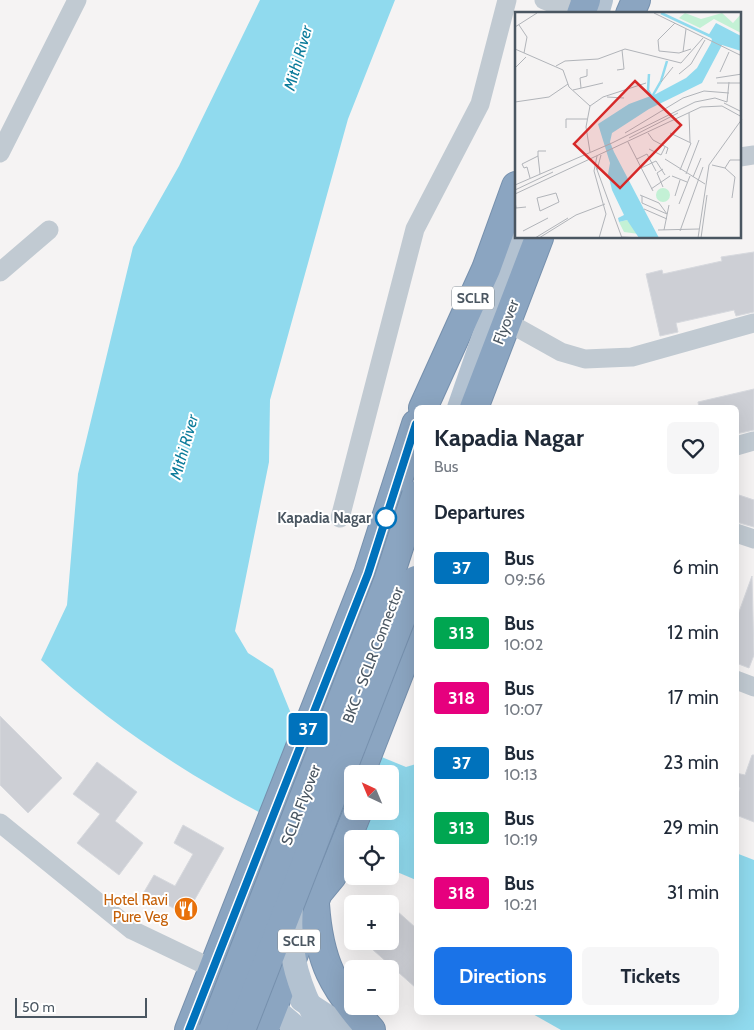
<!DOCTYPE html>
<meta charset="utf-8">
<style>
body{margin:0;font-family:Cabin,sans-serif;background:#f6f6f7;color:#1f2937;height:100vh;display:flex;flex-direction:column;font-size:19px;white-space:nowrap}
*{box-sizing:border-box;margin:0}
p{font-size:16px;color:#747a83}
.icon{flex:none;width:28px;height:28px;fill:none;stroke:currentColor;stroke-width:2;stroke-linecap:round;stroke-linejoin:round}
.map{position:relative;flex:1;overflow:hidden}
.sheet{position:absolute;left:414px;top:405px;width:325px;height:610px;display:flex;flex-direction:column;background:#fff;border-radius:8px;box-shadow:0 5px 20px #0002}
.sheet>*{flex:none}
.badge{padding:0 10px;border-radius:4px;font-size:18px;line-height:32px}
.needle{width:32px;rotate:316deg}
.buttons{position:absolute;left:344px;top:765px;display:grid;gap:10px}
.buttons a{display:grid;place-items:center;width:55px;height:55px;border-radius:8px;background:#fff;box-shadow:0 5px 20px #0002;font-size:25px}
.scale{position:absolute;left:15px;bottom:12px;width:132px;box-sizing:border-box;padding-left:5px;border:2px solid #4a5661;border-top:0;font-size:14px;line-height:18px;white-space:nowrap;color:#4a5661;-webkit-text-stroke:4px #fff;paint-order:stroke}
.map>.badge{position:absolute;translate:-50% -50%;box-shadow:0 0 0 2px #fff}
h2{padding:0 20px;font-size:19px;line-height:45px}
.round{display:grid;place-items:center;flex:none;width:52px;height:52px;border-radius:8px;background:#f6f6f7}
.headline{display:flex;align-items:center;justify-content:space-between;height:85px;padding:0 20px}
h1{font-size:24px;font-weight:700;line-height:38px}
.button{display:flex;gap:10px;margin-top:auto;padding:10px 20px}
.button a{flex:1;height:58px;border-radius:8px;background:#1a73e8;color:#fff;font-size:20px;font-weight:700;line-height:58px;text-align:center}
.button a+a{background:#f6f6f7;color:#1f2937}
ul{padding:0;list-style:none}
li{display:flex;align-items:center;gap:15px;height:65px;padding:0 20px}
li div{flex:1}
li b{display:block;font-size:19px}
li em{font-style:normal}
li .badge{min-width:55px;font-weight:700;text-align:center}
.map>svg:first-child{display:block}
</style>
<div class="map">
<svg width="754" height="1030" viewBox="0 0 754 1030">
<rect width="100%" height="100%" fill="#f5f3f3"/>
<g fill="#90daee" fill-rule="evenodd">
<path d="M260,0h135l-47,119 -78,281 -1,62 -34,169 13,22 25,16 21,52 112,46 10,-3v116l-26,-11v-30h-38v14c-32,-14 -66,-26 -97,-43 -77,-41 -150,-90 -214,-150l26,-55 11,-131 55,-227 46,-81zM352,774h38v37h-38z"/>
<polygon points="736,853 754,860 754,1030 561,1030 531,1013 736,1012"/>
</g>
<g fill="#cdcfd5" stroke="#d7d9de">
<polygon points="754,252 754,312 736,316 734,310 676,323 678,332 660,336 646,274 662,270 663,274 722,261 721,257"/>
<polygon points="754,389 754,430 736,434 736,408 699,408 698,402"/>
<polygon points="736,494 754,500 754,527 736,522"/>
<polygon points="752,576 754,655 749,668 736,663 736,620"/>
<polygon points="0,716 62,778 28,813 0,785"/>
<polygon points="752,755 754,755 754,822 736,815 736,799 740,788 736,786 736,773 745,775"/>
<polygon points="97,762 137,792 115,821 143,843 119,875 77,843 100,814 73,794"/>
<polygon points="183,825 224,848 186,915 144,892 154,875 175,886 193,854 174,843"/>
<polygon points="397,911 416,928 416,988 363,941 390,941 390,920"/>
</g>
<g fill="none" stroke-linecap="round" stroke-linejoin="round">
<g stroke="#7690ad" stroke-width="30">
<g id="highway">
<polyline points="581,14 586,0"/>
<polyline points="630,14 636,0"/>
<polyline points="423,408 486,269 516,186"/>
<polyline points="474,408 539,238"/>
<polyline points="360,774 416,630"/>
<path d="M315,904c4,58 18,84 56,126"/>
<polyline points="189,1030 368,574 416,424"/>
<polyline points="264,1030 318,893 332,876 358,811"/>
</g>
</g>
<g stroke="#c1cad2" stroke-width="19">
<polyline points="544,0 580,14"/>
<polyline points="0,153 77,0"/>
<polyline points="740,157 754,155"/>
<polyline points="0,272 49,230"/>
<polyline points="518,328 561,352 585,359 632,357 754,323"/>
<polyline points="736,446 754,441"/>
<polyline points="340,518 415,229 480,104 507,0"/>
<polyline points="736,533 754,539"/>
<polyline points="736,680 754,687"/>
<polyline points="0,823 132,930 201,963"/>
</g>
<g stroke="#b3c2d1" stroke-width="24">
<polyline points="597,14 601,0"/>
<polyline points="459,408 518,238"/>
<polyline points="302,1000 348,1030"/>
<polyline points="256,1001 273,1008 299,1030"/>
</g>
<use href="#highway" stroke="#8ba5c1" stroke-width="28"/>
<g stroke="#7690ad" stroke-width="30" stroke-linecap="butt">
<g id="highway-bridge">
<polyline points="213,1030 388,581 416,495"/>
<polyline points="241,1030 416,580"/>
</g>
</g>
<path stroke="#b3c2d1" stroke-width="24" d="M291,908c-4,45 9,83 31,122"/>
<use href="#highway-bridge" stroke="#8ba5c1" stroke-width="28"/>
</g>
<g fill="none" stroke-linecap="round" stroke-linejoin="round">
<g stroke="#fff" stroke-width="11">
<polyline id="line" points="189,1030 368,574 416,424"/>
</g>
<use href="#line" stroke="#0072bc" stroke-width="8"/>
</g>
<defs>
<g id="restaurant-disc" transform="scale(1.25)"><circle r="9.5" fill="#e8710a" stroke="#fff"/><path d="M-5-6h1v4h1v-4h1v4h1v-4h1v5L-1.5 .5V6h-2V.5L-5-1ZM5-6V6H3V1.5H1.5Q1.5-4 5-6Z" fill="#fff"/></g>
</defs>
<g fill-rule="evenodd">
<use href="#restaurant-disc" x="186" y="909"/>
</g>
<circle fill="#fff" stroke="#0072bc" stroke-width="2.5" cx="386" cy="518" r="10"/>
<g text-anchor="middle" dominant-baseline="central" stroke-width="4" stroke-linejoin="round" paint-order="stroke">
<g fill="#fff" stroke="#808990" stroke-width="1">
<rect x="452" y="286.5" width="42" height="23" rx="4"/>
<rect x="278" y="929.5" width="42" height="23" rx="4"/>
</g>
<g font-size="14" font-weight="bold" fill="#4a5661">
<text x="473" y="298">SCLR</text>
<text x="299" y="941">SCLR</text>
</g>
<g font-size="15" fill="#4a5661" stroke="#fff">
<text transform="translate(506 322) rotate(-69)">Flyover</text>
<text transform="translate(373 655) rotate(-69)">BKC - SCLR Connector</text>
<text transform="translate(301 805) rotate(-69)">SCLR Flyover</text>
</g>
<g font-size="15" font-weight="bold" fill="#4a5661" stroke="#fff" text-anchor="end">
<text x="371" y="518">Kapadia Nagar</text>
</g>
<g font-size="15" fill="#c56008" stroke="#fff" text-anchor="end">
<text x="168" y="900">Hotel Ravi<tspan x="168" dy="17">Pure Veg</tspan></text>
</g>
<g font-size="16" font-style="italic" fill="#0c7c9b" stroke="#fff">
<text transform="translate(298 58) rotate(-74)">Mithi River</text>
<text transform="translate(184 447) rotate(-74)">Mithi River</text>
</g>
</g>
<g transform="translate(515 12)">
<rect width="226" height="226" fill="#f5f3f3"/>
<path d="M170,1l16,6 21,-6 11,10 8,-9v19l-27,-14 -14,9 -21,-10zM141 183a7 7 0 1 1 14 0a7 7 0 1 1-14 0ZM112,208l12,14 -15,-2 -5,-10z" fill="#c3f1d5"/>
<path d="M201,11l25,13v15l-19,-6 -20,38 -53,26 -37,24 -2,9 4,10 45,86h-20l-12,-18 -8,2 -1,-4 6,-3 -12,-25 -4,-16 2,-11 -12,-39 31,-20 27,-10 30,-16 11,-10 14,-25 1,-4 -4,-3z" fill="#90daee"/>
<path fill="none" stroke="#90daee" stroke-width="2.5" d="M146,1l49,23M134,62l-1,16 4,7M138,83l8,-14 6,-20"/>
<path fill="none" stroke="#b1b4b9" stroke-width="1" d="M139,1l88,43M160,11l-17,17 1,11 20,2 12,-4M4,13l8,12 -3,16M0,15l22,-14M0,37l48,21 6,17 21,19M168,40l3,-23M166,51l22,-25M41,54l9,-5 33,-2 27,-10 56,14M0,56l11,-11M102,58l7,-1 -2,-19M205,60l9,-20M164,62l12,-10 14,-24M201,66l26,-4M146,70l12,-15M202,71h25M66,76l-1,-10 7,-2v-7M58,78l30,-7M92,85l17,1M0,90l34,-5 19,-13M212,90l2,-20M209,91l18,9M174,101l1,29M51,116v-9h21M110,121l58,-35 21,-7 25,2M133,121l5,7 15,8 -2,6M155,121l21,10 -11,27M114,126l49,-25M113,130l25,49M134,137l12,6 4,-8M75,140l-4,-25 4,-21 13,-9 43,-14M23,144l2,18M82,144l-3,15 12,43 -7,24M122,147l10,-5 9,17M150,147l40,25M197,153l13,3 5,-8h12M81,155l26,71M126,156l15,-7 9,14M210,156l10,9 -3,21M82,158l4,-15M171,162l13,-34M157,164l15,6M178,165l8,-19M15,166l-3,-11 -3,1 -2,-4 16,-8v-5h8M0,173l97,-42 83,-41 20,-4 12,4M148,175l-6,-14 6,-4M136,177l19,-13M0,178l38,-18M41,181l3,9 -19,9 -3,-13zM0,182l186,-87 21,-1 20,11M125,183l19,8 8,11M127,184v7l25,11M160,184l5,-16M0,189l1,7 10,-1M164,192l11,-28M129,197l23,10M143,218l41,-1M149,218l5,-25M8,219l25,-13M165,219l23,-64M107,225l20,1M20,226l33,-20M24,226l37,-23 29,-11M183,226l11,-73 33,-46M186,226l6,-43"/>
<path fill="#d62828" fill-opacity="0.15" stroke="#d62828" stroke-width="2.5" d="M120,69l46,44 -61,63 -46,-44z"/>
<rect width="226" height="226" fill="none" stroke="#4a5661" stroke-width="2.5"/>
</g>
</svg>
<div class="buttons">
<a><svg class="needle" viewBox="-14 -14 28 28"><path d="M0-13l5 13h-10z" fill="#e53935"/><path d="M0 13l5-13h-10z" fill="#747a83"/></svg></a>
<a><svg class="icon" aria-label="locate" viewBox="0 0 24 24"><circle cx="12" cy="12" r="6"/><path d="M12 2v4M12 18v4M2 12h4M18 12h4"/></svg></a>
<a>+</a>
<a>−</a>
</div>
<div class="scale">50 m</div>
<b class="badge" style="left:308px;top:729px;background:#0072bc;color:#fff">37</b>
<section class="sheet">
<div class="headline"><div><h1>Kapadia Nagar</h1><p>Bus</p></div><a class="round"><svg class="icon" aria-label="heart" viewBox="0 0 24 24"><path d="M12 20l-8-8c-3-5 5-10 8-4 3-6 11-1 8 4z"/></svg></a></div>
<h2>Departures</h2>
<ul>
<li><span class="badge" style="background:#0072bc;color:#fff">37</span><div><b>Bus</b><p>09:56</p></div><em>6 min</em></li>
<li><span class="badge" style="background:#00a651;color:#fff">313</span><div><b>Bus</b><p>10:02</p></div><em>12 min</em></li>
<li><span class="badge" style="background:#e6007e;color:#fff">318</span><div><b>Bus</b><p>10:07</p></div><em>17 min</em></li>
<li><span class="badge" style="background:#0072bc;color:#fff">37</span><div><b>Bus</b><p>10:13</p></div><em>23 min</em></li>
<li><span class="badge" style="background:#00a651;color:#fff">313</span><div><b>Bus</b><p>10:19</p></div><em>29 min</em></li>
<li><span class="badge" style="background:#e6007e;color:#fff">318</span><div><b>Bus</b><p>10:21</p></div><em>31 min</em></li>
</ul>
<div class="button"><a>Directions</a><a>Tickets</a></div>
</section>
</div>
